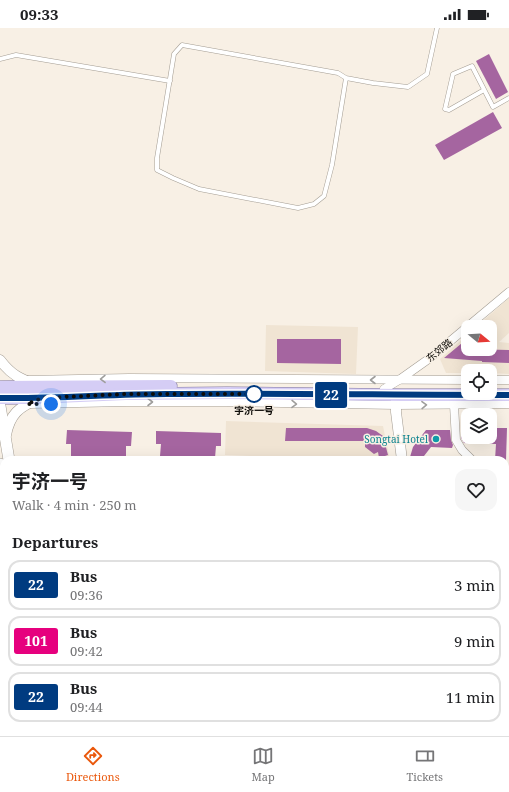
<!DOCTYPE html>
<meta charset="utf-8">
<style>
body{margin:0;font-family:"Noto Serif","Noto Sans SC",serif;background:#f6f6f6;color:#202124;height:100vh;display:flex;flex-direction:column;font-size:15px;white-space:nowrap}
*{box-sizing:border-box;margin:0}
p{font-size:13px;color:#757577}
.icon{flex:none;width:22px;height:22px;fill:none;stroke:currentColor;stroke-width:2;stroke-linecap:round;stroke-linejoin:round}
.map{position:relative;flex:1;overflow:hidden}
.side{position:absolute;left:0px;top:428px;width:509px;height:280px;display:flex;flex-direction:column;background:#fff;border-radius:12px 12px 0 0;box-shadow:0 4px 16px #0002}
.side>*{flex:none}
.badge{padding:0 8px;border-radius:3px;font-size:14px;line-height:26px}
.needle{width:26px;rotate:108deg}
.fabs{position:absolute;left:461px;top:292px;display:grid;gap:8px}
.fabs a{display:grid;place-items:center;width:36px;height:36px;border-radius:8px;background:#fff;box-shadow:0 4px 16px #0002;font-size:20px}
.you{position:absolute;width:20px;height:20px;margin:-10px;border:3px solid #fff;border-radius:50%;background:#1a73e8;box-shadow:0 0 0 6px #1a73e833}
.map>.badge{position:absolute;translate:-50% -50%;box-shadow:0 0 0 2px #fff}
h2{padding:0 12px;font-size:15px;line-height:36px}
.round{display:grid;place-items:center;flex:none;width:42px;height:42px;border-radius:12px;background:#f6f6f6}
.head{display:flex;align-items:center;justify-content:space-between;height:68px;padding:0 12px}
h1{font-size:19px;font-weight:700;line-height:30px}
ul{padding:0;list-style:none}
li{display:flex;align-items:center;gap:12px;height:50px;margin:0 8px 6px;padding:0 4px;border:2px solid #e0e0e0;border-radius:12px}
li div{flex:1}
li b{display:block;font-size:15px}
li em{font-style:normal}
li .badge{min-width:44px;font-weight:700;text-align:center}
.status{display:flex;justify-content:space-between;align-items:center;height:28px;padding:0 20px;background:#fff;direction:ltr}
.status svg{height:11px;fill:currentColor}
.tabs{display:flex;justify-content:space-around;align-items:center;height:56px;border-top:1px solid #e0e0e0;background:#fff;font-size:11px;color:#757577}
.tabs a{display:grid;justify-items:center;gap:2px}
.tabs .active{color:#ea580c}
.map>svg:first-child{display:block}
</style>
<div class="status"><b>09:33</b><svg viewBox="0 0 49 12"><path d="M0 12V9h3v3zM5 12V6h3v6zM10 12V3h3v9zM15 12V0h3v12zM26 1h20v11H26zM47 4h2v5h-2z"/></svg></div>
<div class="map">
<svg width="509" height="708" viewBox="0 0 509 708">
<rect width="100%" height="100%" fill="#f8f0e5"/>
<g fill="#f0e4d3">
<polygon points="509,270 509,305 499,314 509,315 509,346 490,345 490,343 468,343 468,345 446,345 440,331 468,306 468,321 490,321 490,299 476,299"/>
<polygon points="266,297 358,299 356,346 265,343"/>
<polygon points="226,393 383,398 390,432 348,432 225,427"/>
<polygon points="4,650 4,708 0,708 0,651"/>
</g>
<g fill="#a565a0">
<polygon points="489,26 508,64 496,71 476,33"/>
<polygon points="493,84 502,100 444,132 435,117"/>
<polygon points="468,310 468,321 509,322 509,335 482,334 482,333 444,330"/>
<polygon points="277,311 341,311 341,336 277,335"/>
<polygon points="461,399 468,399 468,409 490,409 490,400 507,400 506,432 495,432 496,416 464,415 461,410"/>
<polygon points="286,400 367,400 376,403 383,408 388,427 379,430 378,424 374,426 365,419 365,413 285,413"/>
<polygon points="67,402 132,404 131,418 126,418 126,430 71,428 71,416 66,416"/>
<polygon points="426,402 450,402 451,412 453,417 452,420 431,419 424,428 423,432 410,429 413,419"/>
<polygon points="156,403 221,405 221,418 216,418 215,430 160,428 161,416 156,416"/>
</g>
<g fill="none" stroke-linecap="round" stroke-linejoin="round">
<g stroke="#a49d93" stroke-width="5">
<g id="service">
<polyline points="0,31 16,27 170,53"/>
<polyline points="346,50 332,137 324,168 314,176 298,180 199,161 173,150 157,142 157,130 174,26 182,17 338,45 346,50 373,55 408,59 427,46 437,0"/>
<polyline points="484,62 449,82 445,81 453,46 472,38 493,79 509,70"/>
</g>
</g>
<g stroke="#a49d93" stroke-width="9">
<g id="minor">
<polyline points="27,352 129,350 468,352"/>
<polyline points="490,352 509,352"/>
<polyline points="384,361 399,352 430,330 509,264"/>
<polyline points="30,376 126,374 226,374 396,377 509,376"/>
<polyline points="454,377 456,412 462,422 472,432"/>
<polyline points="505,456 509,461"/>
<polyline points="505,640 509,639"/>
<polyline points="0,644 4,642"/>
</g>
</g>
<g stroke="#a49d93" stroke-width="11">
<g id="tertiary">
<path d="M0,332c12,16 21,19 39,26"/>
<polyline points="396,367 396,384 402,432"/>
<path d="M6,407c4,-21 13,-28 32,-36"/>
<polyline points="440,704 441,708"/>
</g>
</g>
<g stroke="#a49d93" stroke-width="12">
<g id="secondary">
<polyline points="0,378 9,432"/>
<polyline points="0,436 4,465"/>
<polyline points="14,708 14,704"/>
<polyline points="23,708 23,704"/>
</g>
</g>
<g stroke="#7d739e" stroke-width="13">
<g id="primary">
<polyline points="0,359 171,358"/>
<polyline points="0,370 34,370 126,366 227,365 401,367 509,367"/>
</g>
</g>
<use href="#service" stroke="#fff" stroke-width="4"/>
<use href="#minor" stroke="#fff" stroke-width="8"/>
<use href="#tertiary" stroke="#fff" stroke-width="10"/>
<use href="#secondary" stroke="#fff" stroke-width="11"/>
<use href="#primary" stroke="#d5cdf5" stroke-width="12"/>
</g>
<defs><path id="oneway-chevron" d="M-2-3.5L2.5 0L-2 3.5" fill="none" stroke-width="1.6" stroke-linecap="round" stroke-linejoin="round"/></defs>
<g stroke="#9f9e9c">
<use href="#oneway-chevron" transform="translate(103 351) rotate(179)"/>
<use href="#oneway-chevron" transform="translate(373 352) rotate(-180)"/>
<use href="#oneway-chevron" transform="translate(150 374)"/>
<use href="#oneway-chevron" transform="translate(294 376) rotate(1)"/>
<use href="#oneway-chevron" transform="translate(424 377) rotate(-1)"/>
</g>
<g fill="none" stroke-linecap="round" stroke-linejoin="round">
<g stroke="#fff" stroke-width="9">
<path id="line" d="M0,370c55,1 111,-4 167,-4 114,-1 228,1 342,1"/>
</g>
<use href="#line" stroke="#003b80" stroke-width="6"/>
<polyline stroke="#0e0c08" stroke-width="4" stroke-dasharray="0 7.2" points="51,376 27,376 42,370 126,366 258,366 254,366"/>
</g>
<circle fill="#fff" stroke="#003b80" stroke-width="2" cx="254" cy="366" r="8"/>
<circle fill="#0f9aa8" stroke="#f8f0e5" stroke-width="1.5" cx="436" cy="411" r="4"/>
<g text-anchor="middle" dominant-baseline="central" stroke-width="3" stroke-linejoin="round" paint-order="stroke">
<g font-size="10" fill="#0e0c08" stroke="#f8f0e5">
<text transform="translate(439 322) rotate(-39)">东郊路</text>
</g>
<g font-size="10" font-weight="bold" fill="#0e0c08" stroke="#f8f0e5">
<text x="254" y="382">宇济一号</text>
</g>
<g font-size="10" fill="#0d838f" stroke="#f8f0e5" text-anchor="end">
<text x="428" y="411">Songtai Hotel</text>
</g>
</g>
</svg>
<div class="fabs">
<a><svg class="needle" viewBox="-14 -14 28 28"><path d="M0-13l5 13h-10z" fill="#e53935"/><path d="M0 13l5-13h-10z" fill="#757577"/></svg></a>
<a><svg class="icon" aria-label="locate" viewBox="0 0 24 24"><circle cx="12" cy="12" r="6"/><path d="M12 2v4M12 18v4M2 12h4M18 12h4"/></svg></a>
<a><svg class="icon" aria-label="layers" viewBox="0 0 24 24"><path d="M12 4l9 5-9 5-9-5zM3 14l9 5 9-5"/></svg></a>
</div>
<div class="you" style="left:51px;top:376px"></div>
<b class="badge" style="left:331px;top:367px;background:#003b80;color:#fff">22</b>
<section class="side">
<div class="head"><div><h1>宇济一号</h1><p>Walk · 4 min · 250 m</p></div><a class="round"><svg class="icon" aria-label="heart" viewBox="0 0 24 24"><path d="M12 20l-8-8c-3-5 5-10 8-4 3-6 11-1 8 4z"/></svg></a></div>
<h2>Departures</h2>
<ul>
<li><span class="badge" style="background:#003b80;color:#fff">22</span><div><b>Bus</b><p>09:36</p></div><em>3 min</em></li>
<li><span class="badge" style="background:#e6007e;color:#fff">101</span><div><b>Bus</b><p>09:42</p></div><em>9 min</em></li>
<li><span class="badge" style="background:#003b80;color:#fff">22</span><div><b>Bus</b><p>09:44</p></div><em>11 min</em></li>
</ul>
</section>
</div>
<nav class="tabs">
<a class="active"><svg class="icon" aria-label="directions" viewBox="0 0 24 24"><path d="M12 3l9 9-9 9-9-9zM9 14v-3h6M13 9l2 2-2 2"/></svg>Directions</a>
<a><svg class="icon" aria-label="map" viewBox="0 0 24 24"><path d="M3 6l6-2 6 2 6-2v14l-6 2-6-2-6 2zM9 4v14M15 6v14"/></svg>Map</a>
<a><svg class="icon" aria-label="tickets" viewBox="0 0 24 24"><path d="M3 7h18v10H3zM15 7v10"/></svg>Tickets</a>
</nav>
